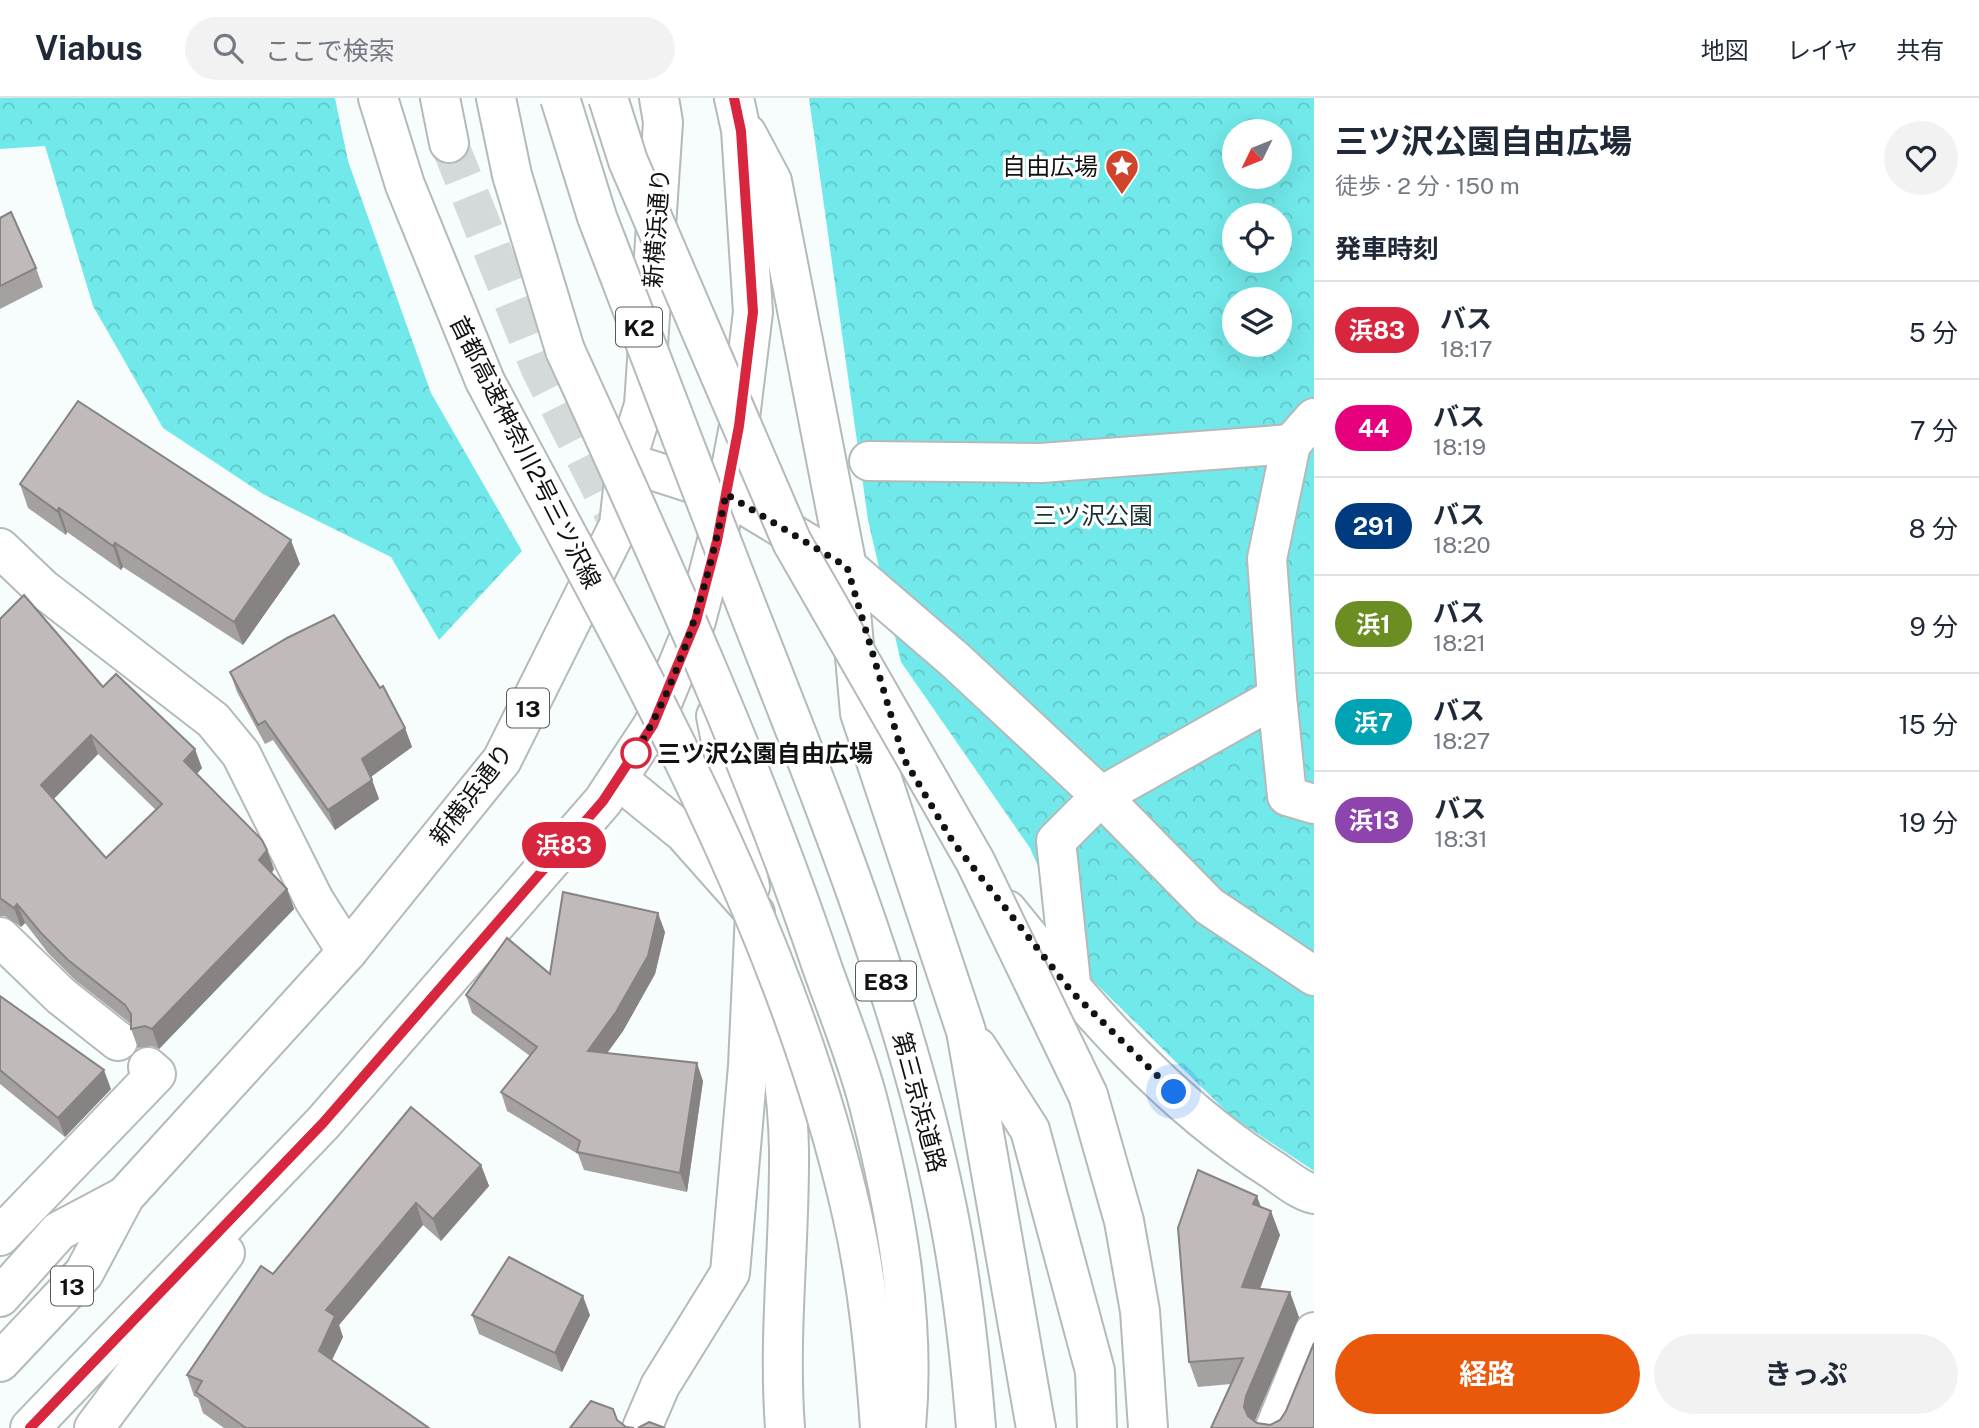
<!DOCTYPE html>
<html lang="ja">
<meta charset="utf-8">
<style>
body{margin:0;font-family:"Public Sans","Noto Sans JP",sans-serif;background:#f2f2f3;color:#1f2937;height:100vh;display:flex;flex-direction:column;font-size:26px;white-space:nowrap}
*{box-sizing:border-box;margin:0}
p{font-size:23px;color:#747a83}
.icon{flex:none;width:38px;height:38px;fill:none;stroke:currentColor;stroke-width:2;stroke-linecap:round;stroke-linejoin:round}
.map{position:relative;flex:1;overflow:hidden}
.details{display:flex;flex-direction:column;background:#fff;width:665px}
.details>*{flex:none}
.badge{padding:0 14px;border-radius:23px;font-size:24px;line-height:46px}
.needle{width:46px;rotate:227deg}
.controls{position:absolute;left:1222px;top:21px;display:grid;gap:14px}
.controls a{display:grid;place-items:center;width:70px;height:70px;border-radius:50%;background:#fff;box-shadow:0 7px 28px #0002;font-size:35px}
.you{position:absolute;width:35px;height:35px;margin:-18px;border:5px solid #fff;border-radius:50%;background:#1a73e8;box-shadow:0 0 0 10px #1a73e833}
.map>.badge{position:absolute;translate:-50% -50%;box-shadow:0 0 0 4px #fff}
h2{padding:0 21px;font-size:26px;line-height:63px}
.round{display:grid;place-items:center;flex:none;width:74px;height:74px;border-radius:37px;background:#f2f2f3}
.head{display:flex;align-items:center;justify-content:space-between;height:119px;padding:0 21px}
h1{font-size:33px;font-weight:700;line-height:52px}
.button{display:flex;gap:14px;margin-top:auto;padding:14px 21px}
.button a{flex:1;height:80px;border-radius:42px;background:#ea580c;color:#fff;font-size:28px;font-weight:700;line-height:80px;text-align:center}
.button a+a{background:#f2f2f3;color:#1f2937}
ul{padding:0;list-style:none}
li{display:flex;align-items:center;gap:21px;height:98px;padding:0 21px;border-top:2px solid #e0e1e3}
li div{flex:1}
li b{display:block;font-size:26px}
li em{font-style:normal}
li .badge{min-width:77px;font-weight:700;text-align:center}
header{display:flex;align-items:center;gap:42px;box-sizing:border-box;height:98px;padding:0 35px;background:#fff;border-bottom:2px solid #e0e1e3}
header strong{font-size:33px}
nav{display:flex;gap:38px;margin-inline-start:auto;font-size:24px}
.search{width:490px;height:63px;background:#f2f2f3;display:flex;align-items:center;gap:18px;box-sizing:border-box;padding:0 24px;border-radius:38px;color:#747a83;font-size:26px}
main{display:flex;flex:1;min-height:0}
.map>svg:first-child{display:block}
</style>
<header>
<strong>Viabus</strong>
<div class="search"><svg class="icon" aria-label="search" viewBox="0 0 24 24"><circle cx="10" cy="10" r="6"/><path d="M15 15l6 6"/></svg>ここで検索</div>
<nav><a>地図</a><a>レイヤ</a><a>共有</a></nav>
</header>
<main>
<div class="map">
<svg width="1314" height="1330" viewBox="0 0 1314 1330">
<defs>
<pattern id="park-crowns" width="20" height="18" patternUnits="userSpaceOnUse" patternTransform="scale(1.75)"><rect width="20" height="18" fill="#71e9ea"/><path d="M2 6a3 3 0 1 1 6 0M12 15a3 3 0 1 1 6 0" fill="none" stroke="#61c7c8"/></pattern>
</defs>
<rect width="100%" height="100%" fill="#f7fdfd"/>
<g fill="url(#park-crowns)" fill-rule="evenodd">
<polygon points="0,0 335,0 348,63 431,295 522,453 439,542 391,459 263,396 163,330 93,208 45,48 0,51"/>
<path d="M809,0h505v1073l-83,-55 -147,-144 -54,-124 -129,-186 -33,-142zM1234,33h45v46h-45zM1234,117h45v46h-45zM1234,201h45v46h-45z"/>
</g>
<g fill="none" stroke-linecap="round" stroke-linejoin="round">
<polyline stroke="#d4dada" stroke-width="38" stroke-dasharray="38 19" stroke-linecap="butt" points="449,45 540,271 619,427"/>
<g stroke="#b4b9b9" stroke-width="42">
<g id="minor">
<polyline points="869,363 1041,365 1291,346"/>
<polyline points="626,364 726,396 847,469 955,562 1101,698 1209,808 1314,878"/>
<polyline points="0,450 42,490 213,622 241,656 314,802 347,854"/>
<polyline points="1277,599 1267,461 1291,346 1314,320"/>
<polyline points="619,682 684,735 755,815 748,968 730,1175 660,1288 642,1330"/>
<path d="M1007,812c77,96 161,194 266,260 12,8 27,21 41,24"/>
<polyline points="0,839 61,898 118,943"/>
<polyline points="1072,894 1056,743 1101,698 1277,599 1287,698 1314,706"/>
<polyline points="0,1138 156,976 148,969"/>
<polyline points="1275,1330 1314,1234"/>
</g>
</g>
<g stroke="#b4b9b9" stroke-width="42">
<g id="major">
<polyline points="747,36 772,83 847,469"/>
<polyline points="0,1199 59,1133 125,1098"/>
<polyline points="0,1264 84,1175 125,1098 347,854 502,662 619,427 626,364 644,307 663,24 659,0"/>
<polyline points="30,1330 323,1025 603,703 653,627 696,523 717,443 739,328 753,214 741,32 734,0"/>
<polyline points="94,1330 225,1155"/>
</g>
</g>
<g stroke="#b4b9b9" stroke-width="42">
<g id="highway">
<polyline points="378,0 405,87 485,283"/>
<polyline points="440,0 449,45"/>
<polyline points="496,0 512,77 565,252"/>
<path d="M726,455c83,215 175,429 221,655 15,73 23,146 29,220"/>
<polyline points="847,469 860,615 966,933 1036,1330"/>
<polyline points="716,618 750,789"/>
<path d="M768,882c11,56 20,113 21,170 1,93 -11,185 -4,278"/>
<polyline points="977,949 1030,1032 1095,1273 1097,1330"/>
<polyline points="1088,997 1124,1123 1140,1213 1148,1330"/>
</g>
</g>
<use href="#minor" stroke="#fff" stroke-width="38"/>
<use href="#major" stroke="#fff" stroke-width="38"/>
<use href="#highway" stroke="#fff" stroke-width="38"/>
<g stroke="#b4b9b9" stroke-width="42" stroke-linecap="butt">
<g id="highway-bridge">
<polyline points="560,0 597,119 726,455"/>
<polyline points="608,0 628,63 792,444 975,763 1088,997"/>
<path d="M565,252c92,202 185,404 256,614 16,46 36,93 48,141 27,105 47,214 37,323"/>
<path d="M485,283c141,267 300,536 367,833 16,70 23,143 28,214"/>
</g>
</g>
<use href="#highway-bridge" stroke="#fff" stroke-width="38"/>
</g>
<g fill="#a5a1a0" fill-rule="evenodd">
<polygon points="0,120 36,170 43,189 0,211"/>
<polygon points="20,386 300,466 243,547 123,469 121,472 67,434 66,437 28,410"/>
<path d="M0,521l103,68 99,81 -5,6 77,95 -2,4 15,16 7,20 -135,140 -7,-3 -14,2 -7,-19v-5l-56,-44 -27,-27 -23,-30 -4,4 -16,-11h-5zM98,656l58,56 -50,48 -53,-59z"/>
<polygon points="230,574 405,630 412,649 371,679 379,701 335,732 273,642 265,646 237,594"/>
<polygon points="665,834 655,876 623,933 607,955 703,983 687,1094 584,1072 578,1056 507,1013 501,994 530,958 472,915 466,897 550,876"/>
<polygon points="0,898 111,991 65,1039 0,986"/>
<polygon points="481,1067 489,1088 441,1143 423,1127 339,1227 343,1239 332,1262 429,1330 224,1330 203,1315 198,1300 194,1298 187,1277 273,1176"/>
<polygon points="1261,1109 1280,1137 1260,1191 1299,1219 1255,1323 1257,1325 1314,1330 1211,1330 1231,1286 1198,1289 1189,1264"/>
<polygon points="472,1217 590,1217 562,1274 479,1236"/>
</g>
<g fill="#868382">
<polygon points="59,410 67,434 66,437 57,413"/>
<polygon points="291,442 300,466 243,547 234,524"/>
<polygon points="115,445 123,469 121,472 113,448"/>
<polygon points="405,630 412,649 369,680 362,661"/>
<polygon points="91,637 98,656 48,707 41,687"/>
<polygon points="195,651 202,670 191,682 184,663"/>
<polygon points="372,682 379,701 335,732 328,712"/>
<polygon points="267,752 274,771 266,781 259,762"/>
<polygon points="287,791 294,811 159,951 152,931"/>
<polygon points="17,806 25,825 21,829 14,810"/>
<polygon points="658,815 665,834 655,876 623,933 595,972 588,953"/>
<polygon points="697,965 703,983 687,1094 680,1075"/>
<polygon points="104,972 111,991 65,1039 58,1020"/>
<polygon points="481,1067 489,1088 441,1143 433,1121"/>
<polygon points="1257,1098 1266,1123 1253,1106"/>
<polygon points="416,1105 423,1127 339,1227 343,1239 326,1274 319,1253 326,1212"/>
<polygon points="1271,1113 1280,1137 1251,1214 1242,1189"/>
<polygon points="1290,1194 1299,1219 1255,1322 1254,1330 1244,1309 1246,1298"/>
<polygon points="583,1198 590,1217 562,1274 555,1255"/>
</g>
<g fill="#c0bbba" stroke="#868382" stroke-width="2" fill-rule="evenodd">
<polygon points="11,114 36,170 0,188 0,120"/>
<polygon points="78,303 291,442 234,524 115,445 113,448 59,410 57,413 20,386"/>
<path d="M24,497l79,92 13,-13 79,75 -11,12 78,79 5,10 -8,10 28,29 -135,140 -7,-3 -14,3v-15l-6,-9 -57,-45 -27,-27 -24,-29 -3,4 -14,-10v-279zM91,637l71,69 -56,54 -65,-73z"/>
<polygon points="334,517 380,590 383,588 405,630 362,661 372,682 328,712 265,623 258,627 230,574 287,540"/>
<polygon points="563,794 658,815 648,858 616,914 588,953 697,965 680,1075 577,1054 580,1043 501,994 537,949 466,897 507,840 550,876"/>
<polygon points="0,898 104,972 58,1020 0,972"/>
<polygon points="411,1009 481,1067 433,1121 416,1105 326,1212 335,1218 319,1253 429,1330 246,1330 196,1294 202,1283 187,1277 261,1168 273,1176"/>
<polygon points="1198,1072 1257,1098 1253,1106 1271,1113 1242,1189 1290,1194 1246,1298 1244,1309 1248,1318 1257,1325 1270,1327 1280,1322 1286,1313 1314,1245 1314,1330 1211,1330 1243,1260 1189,1264 1178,1130"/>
<polygon points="509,1159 583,1198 555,1255 472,1217"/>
<polygon points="591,1303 613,1311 617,1322 626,1329 634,1330 570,1330"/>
<polygon points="649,1324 665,1330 638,1330"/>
</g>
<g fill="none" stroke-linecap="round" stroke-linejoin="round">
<g stroke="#fff" stroke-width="16">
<polyline id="line" points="30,1330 323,1025 603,703 653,627 696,523 717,443 739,328 753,214 741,33 734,0"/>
</g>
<use href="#line" stroke="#d7263d" stroke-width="10"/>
<path stroke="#111313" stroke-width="7" stroke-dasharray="0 12.6" d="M636,655l-6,9c51,-82 77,-174 96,-268l121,73 57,192 49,83 119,150 102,100"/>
</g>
<defs>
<g id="sight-pin" transform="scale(1.75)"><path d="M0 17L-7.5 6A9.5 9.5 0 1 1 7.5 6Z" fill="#cf442a" stroke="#fff"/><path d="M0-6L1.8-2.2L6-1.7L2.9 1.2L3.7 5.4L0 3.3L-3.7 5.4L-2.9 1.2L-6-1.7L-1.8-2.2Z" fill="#fff"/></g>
</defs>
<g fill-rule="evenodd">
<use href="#sight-pin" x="1122" y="68"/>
</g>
<circle fill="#fff" stroke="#d7263d" stroke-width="3.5" cx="636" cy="655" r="14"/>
<g text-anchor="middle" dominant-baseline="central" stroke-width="6" stroke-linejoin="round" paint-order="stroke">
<g fill="#fff" stroke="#585a5a" stroke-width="2">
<rect x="616" y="209.5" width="46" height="39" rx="5"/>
<rect x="507" y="590.5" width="42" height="39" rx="5"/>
<rect x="856" y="863.5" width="60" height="39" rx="5"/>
<rect x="51" y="1168.5" width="42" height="39" rx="5"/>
</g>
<g font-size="23" font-weight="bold" fill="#111313">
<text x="639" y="229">K2</text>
<text x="528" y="610">13</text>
<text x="886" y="883">E83</text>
<text x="72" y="1188">13</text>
</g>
<g font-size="24" fill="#111313" stroke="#fff" text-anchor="end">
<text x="1098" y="68">自由広場</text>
</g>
<g font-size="24" fill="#111313" stroke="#fff">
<text transform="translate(656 130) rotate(-86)">新横浜通り</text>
<text transform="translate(526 354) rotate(63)">首都高速神奈川2号三ツ沢線</text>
<text transform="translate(471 696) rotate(-53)">新横浜通り</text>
<text transform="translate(920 1004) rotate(75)">第三京浜道路</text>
</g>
<g font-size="24" fill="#1a3232" stroke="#fff">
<text x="1093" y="417">三ツ沢公園</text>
</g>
<g font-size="24" font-weight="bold" fill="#111313" stroke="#fff" text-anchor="start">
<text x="657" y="655">三ツ沢公園自由広場</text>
</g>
</g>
</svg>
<div class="controls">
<a><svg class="needle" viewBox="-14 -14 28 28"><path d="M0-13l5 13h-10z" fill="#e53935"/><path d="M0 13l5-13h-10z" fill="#747a83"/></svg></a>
<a><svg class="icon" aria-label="locate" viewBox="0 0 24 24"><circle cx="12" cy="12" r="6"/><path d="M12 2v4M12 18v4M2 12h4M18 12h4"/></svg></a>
<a><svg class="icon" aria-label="layers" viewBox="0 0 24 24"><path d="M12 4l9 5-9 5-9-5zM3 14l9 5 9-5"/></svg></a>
</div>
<div class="you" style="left:1174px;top:994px"></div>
<b class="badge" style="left:564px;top:747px;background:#d7263d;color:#fff">浜83</b>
</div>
<section class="details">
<div class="head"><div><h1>三ツ沢公園自由広場</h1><p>徒歩 · 2 分 · 150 m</p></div><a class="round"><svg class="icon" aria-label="heart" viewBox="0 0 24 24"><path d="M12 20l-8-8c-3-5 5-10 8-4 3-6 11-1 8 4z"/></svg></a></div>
<h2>発車時刻</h2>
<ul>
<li><span class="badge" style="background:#d7263d;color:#fff">浜83</span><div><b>バス</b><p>18:17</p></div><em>5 分</em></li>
<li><span class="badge" style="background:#e6007e;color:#fff">44</span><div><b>バス</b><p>18:19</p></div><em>7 分</em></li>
<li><span class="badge" style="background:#003b80;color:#fff">291</span><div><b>バス</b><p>18:20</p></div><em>8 分</em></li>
<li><span class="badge" style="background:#6b8e23;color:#fff">浜1</span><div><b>バス</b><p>18:21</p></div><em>9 分</em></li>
<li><span class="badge" style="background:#00a3b4;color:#fff">浜7</span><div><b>バス</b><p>18:27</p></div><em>15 分</em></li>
<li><span class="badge" style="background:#8e44ad;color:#fff">浜13</span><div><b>バス</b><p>18:31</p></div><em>19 分</em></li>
</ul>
<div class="button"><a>経路</a><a>きっぷ</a></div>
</section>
</main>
